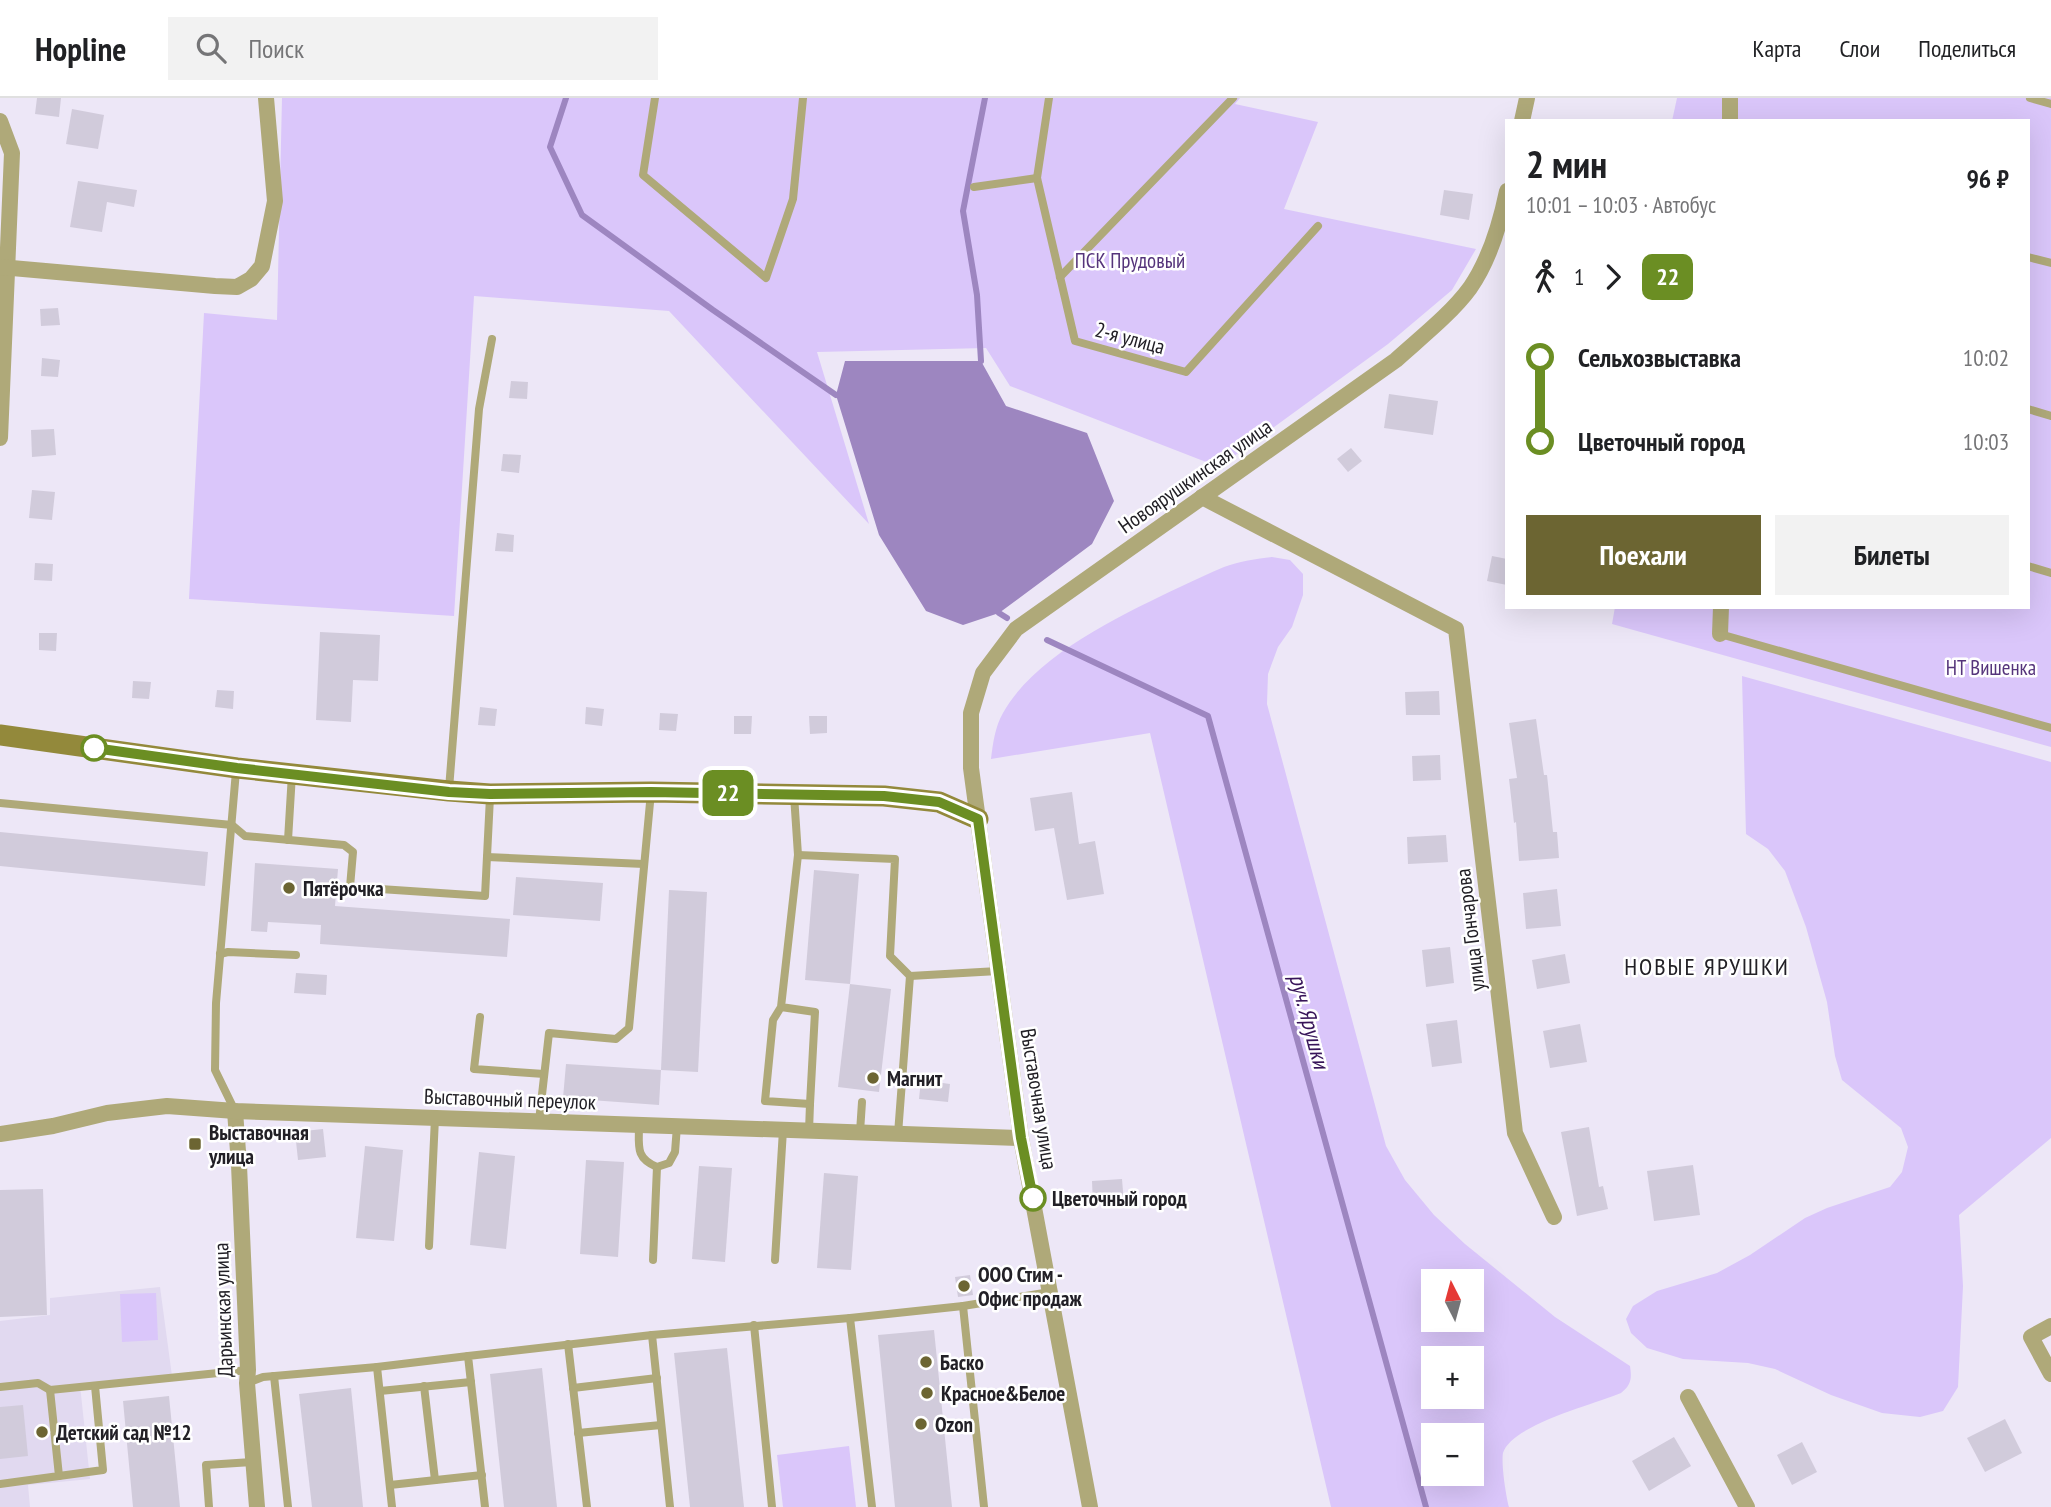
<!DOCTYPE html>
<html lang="ru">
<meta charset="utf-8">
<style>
body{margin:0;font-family:"PT Sans Narrow",sans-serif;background:#f2f2f2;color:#202124;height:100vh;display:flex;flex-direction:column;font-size:26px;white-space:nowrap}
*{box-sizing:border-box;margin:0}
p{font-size:23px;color:#757577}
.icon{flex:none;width:38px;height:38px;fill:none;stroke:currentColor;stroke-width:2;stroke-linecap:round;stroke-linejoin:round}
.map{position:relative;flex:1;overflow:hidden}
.side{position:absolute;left:1505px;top:21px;width:525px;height:490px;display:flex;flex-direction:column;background:#fff;border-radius:0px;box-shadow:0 7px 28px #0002}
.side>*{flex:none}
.badge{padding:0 14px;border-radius:10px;font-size:24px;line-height:46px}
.needle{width:46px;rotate:354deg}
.tools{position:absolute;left:1421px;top:1171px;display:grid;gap:14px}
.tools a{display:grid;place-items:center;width:63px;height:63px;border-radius:0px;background:#fff;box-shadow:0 7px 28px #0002;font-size:35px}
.map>.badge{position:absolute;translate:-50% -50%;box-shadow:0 0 0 4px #fff}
.legs{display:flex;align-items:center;gap:10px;height:77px;padding:0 21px;font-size:23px}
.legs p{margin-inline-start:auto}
.overview{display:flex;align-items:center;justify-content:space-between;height:119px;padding:0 21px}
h1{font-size:38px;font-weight:600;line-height:52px}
.action{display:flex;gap:14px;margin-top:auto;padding:14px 21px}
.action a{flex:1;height:80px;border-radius:0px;background:#6c6532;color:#fff;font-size:28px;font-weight:600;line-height:80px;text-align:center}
.action a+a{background:#f2f2f2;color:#202124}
ul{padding:0 21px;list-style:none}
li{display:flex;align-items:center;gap:24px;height:84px;font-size:26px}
li i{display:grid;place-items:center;width:10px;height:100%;margin:0 9px;background:currentColor}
li i::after{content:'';width:18px;height:18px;margin:-9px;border:5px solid;border-radius:50%;background:#fff}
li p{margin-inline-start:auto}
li:first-child i{background:linear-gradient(#0000 50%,currentColor 0)}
li:last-child i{background:linear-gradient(currentColor 50%,#0000 0)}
header{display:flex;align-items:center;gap:42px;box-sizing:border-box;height:98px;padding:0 35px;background:#fff;border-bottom:2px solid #e0e0e0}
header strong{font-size:33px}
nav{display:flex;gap:38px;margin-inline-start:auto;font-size:24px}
.search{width:490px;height:63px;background:#f2f2f2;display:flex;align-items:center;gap:18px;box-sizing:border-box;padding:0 24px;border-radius:0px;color:#757577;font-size:26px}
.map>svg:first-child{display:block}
</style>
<header>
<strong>Hopline</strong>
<div class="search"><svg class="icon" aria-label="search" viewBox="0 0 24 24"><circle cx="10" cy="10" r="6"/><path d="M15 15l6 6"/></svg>Поиск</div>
<nav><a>Карта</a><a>Слои</a><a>Поделиться</a></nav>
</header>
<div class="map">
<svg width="2051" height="1409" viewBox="0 0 2051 1409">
<rect width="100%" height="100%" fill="#ede7f7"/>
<polygon fill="#e1d9f0" points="160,1189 172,1278 80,1287 90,1381 28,1387 30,1409 0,1409 0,1223 50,1217 50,1200"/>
<g fill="#dac6fa" fill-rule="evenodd">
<polygon points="282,0 1240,0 1235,6 1318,24 1284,111 1476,151 1452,192 1388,246 1219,369 1010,288 986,250 817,254 869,426 669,213 474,198 454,518 189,501 204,215 277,222"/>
<polygon points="1677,0 2051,0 2051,649 1612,526 1615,509 2028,509 2028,23 1672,23"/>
<path d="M1272,459l18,3 13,14v21l-11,32 -14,20 -10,27 -1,30 119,442 19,34 29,35 31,29 90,73 75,49c2,13 1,19 -9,27 -26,11 -110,32 -118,60 -2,11 3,43 6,54h-178l-181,-774 -159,26c2,-16 4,-32 12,-46 32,-58 120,-99 177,-126 15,-7 29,-14 44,-20 16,-6 32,-8 48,-10zM1433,1183h39v39h-39zM1472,1260v38h-39v-38zM1472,1337v39h-39v-39z"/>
<polygon points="1742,578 2051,664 2051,1040 1959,1117 1963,1188 1958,1289 1943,1313 1920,1319 1882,1315 1831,1297 1775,1271 1748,1265 1683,1261 1647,1250 1631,1235 1626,1221 1633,1208 1657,1193 1717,1175 1750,1157 1805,1120 1827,1110 1890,1089 1902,1074 1908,1049 1901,1030 1842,982 1835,958 1827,904 1806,829 1785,773 1768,751 1746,736"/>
<polygon points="156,1195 158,1242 122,1244 120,1196"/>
<polygon points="849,1348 856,1409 783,1409 777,1357"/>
</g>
<polygon fill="#9d86c0" points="845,263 981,263 1006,308 1087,335 1114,403 1092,446 999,515 963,527 926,513 879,437 836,297"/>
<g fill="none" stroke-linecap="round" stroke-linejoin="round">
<g stroke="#9d86c0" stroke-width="6">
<polyline points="566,0 550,49 582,117 713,212 836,297"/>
<polyline points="981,263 977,197 963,113 985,0"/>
<polyline points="999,515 1007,520"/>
<polyline points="1047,542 1208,618 1426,1409"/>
</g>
</g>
<g fill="#d1cbdb">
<polygon points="37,0 61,0 59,19 35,16"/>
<polygon points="72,11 104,17 98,51 66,46"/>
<polygon points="78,83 137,92 134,109 107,104 102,134 70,129"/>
<polygon points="1444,92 1473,96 1469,122 1440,117"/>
<polygon points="58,210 60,227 41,228 40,211"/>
<polygon points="42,260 60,262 58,279 41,278"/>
<polygon points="511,283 528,284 527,301 509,300"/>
<polygon points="1389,296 1438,303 1433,337 1384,330"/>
<polygon points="54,331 56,357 32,359 31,332"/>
<polygon points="1351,350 1362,363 1348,374 1337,361"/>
<polygon points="503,356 521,357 519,375 501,373"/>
<polygon points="32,392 55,394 52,422 29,420"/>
<polygon points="497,435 514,437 513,454 495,453"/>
<polygon points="1492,458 1507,461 1507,487 1487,483"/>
<polygon points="35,465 53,466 52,483 34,482"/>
<polygon points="320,534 380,537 378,583 353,582 351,624 316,622"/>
<polygon points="39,535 57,535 56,553 39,552"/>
<polygon points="133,583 151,584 149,601 132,600"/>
<polygon points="217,592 234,593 233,611 215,609"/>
<polygon points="1439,593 1440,617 1406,617 1405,594"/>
<polygon points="480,609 497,611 495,628 478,627"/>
<polygon points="586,609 604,611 602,628 585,626"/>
<polygon points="660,615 678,616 676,633 659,632"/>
<polygon points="734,618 752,618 751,636 734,636"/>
<polygon points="809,618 827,618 827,635 810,636"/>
<polygon points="1536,621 1544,677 1547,677 1553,734 1557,734 1559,760 1519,763 1516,724 1514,725 1509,681 1517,680 1509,625"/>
<polygon points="1440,657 1441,682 1413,683 1412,658"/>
<polygon points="1072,694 1079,746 1095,743 1104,796 1067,802 1054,730 1035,733 1030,700"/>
<polygon points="0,734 208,754 205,788 0,768"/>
<polygon points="1446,737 1448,764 1408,766 1407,739"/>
<polygon points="255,765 338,771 335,808 510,821 507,859 320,846 321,827 268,824 267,834 251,833"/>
<polygon points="814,772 859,776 850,886 805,882"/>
<polygon points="516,779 603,785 600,823 513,817"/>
<polygon points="1557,791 1561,828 1526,831 1523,795"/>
<polygon points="669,792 707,794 698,974 661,972"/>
<polygon points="1450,849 1454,885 1426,889 1422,852"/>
<polygon points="1565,856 1570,885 1537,891 1532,862"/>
<polygon points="296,875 327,877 326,897 294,895"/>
<polygon points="850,886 891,891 879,994 838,989"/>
<polygon points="1457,922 1462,965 1432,969 1426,926"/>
<polygon points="1580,926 1587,964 1550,970 1543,933"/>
<polygon points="566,966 661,972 659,1007 563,1000"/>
<polygon points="921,982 950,986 948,1004 919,1001"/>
<polygon points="1589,1029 1599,1089 1603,1088 1608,1111 1577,1118 1561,1034"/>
<polygon points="323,1031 326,1059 298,1062 295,1034"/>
<polygon points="365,1048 403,1052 394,1143 356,1140"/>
<polygon points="479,1054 515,1058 506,1151 470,1147"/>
<polygon points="586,1062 624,1064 618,1159 580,1156"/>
<polygon points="1693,1067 1700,1117 1654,1123 1647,1073"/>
<polygon points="699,1068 732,1070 725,1164 692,1161"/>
<polygon points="824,1075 858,1078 851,1172 817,1170"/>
<polygon points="1122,1081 1124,1106 1093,1107 1092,1083"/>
<polygon points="43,1091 47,1217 0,1219 0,1092"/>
<polygon points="970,1177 973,1197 958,1199 955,1179"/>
<polygon points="934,1232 952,1409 895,1409 878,1237"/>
<polygon points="727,1250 744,1409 690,1409 674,1255"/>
<polygon points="542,1270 557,1409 504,1409 490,1276"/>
<polygon points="351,1290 363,1409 312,1409 299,1296"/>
<polygon points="169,1298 180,1409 133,1409 123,1303"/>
<polygon points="23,1307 28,1358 0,1361 0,1309"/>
<polygon points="2005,1321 2022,1355 1985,1374 1967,1340"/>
<polygon points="1674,1339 1691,1368 1649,1393 1632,1363"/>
<polygon points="1802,1344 1817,1374 1792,1387 1777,1357"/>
</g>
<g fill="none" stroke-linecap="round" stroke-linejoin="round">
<g stroke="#afa979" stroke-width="8">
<polyline points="655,0 643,77 766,180 793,101 803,0"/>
<polyline points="1049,0 1037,80 1075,243 1186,274 1318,128"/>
<polyline points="2030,0 2051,6"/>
<polyline points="974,89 1037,80"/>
<polyline points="2028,159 2051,165"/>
<polyline points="1060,179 1233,0"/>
<polyline points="2028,311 2051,318"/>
<polyline points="2028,468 2051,475"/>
<polyline points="1720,536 2051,630"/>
<polyline points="449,691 479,311 492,241"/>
<polyline points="794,697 798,757"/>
<polyline points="0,705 232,727 245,738 344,747 353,754 350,789 485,798 490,699"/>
<polyline points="288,742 292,676"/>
<polyline points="487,759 644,766"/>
<polyline points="220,856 228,854 296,857"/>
<polyline points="910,878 998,873"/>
<polyline points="781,909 773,922 765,1003 810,1006 815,914 781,909 798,757 895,761 890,858 910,878 898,1036"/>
<polyline points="480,919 474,971 544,976"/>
<polyline points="235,1013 215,972 216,905 236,673"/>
<polyline points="539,1023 549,935 616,941 629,930 651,694"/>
<path d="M639,1027c0,21 -4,33 18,42l12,-4 6,-11 2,-26"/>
<polyline points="809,1033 810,1006"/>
<polyline points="860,1034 862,1004"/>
<polyline points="429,1148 435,1020"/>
<polyline points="653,1162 657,1069"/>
<polyline points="775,1162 783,1032"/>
<polyline points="963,1208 984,1409"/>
<polyline points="850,1220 872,1409"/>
<polyline points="754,1227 772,1409"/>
<polyline points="568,1246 587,1409"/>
<polyline points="377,1269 392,1409"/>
<polyline points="274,1278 288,1409"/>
<polyline points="247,1285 263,1279 377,1269 468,1258"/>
<polyline points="424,1288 435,1382"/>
<polyline points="0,1289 38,1285 50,1292 248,1272"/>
<polyline points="573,1290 657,1280"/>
<polyline points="380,1293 471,1284"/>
<polyline points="578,1335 661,1327"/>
<polyline points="59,1378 103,1372 95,1288"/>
<polyline points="0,1386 59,1378 50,1292"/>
<polyline points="390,1387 482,1377"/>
<polyline points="209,1409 206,1367 252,1364"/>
<polyline points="485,1409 468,1258 652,1237"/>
<polyline points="670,1409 652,1237 850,1220 963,1208 1050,1194"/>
</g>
<g stroke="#afa979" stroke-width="16">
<polyline points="1730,0 1730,23"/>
<polyline points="0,23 12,55 0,340"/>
<polyline points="1522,23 1527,0"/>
<polyline points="0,169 215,188 237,189 251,181 262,168 275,103 266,0"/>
<polyline points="1202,399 1456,531 1515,1035 1554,1119"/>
<polyline points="1720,536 1721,509"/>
<polyline points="235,1013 239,1067 248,1272 247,1285 257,1409"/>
<polyline points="0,1036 53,1028 107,1015 167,1008 235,1013 1021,1040"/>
<polyline points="2051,1228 2031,1239 2051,1276"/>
<polyline points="1688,1299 1747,1409"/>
<path d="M1090,1409l-69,-369 -50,-370v-55l12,-40 33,-44 380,-269c23,-21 55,-46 74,-72 20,-29 30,-63 37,-97"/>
</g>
<polyline stroke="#93893b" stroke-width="21" points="0,637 237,670 449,693 490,696 651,694 884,698 939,704 978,721"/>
</g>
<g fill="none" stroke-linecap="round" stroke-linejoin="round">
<g stroke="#fff" stroke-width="16">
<polyline id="line-1" points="94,650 237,670 449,694 490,696 651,694 884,698 939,704 978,721 1021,1040 1033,1100"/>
</g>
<use href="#line-1" stroke="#6b8e23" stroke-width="10"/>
</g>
<g fill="#fff" stroke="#6b8e23" stroke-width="3.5">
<circle cx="94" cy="650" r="12"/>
<circle cx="1033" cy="1100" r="12"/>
</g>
<g fill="#6c6532" stroke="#fff" stroke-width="2.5">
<circle cx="289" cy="790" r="7"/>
<circle cx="873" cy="980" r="7"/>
<rect x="188" y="1039" width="14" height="14" rx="3.5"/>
<circle cx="964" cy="1188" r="7"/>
<circle cx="926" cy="1264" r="7"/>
<circle cx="927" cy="1295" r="7"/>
<circle cx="921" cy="1326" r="7"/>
<circle cx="42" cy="1334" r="7"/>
</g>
<g text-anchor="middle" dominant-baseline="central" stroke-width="5" stroke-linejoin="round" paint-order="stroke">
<g font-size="21" fill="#55347b" stroke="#fff">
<text x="1130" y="162">ПСК Прудовый</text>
<text x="1991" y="569">НТ Вишенка</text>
</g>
<g font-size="21" fill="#222026" stroke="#fff">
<text transform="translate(1130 240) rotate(15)">2-я улица</text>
<text transform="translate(1195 378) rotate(-35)">Новоярушкинская улица</text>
<text transform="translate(1470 832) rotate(-97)">улица Гончарова</text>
<text transform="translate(510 1001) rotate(2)">Выставочный переулок</text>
<text transform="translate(1039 1001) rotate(81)">Выставочная улица</text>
<text transform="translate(223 1212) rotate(-92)">Дарьинская улица</text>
</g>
<g font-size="21" font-weight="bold" fill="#222026" stroke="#fff" text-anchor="start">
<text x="303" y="790">Пятёрочка</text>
<text x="887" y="980">Магнит</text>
<text x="209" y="1034">Выставочная<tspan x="209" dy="24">улица</tspan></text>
<text x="978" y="1176">ООО Стим -<tspan x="978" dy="24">Офис продаж</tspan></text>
<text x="940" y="1264">Баско</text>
<text x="941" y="1295">Красное&amp;Белое</text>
<text x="935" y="1326">Ozon</text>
<text x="56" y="1334">Детский сад №12</text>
</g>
<g font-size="21" font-weight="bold" fill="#222026" stroke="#fff" text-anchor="start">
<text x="1052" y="1100">Цветочный город</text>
</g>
<g font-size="23" font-style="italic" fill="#371459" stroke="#fff">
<text transform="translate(1310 923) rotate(75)">руч. Ярушки</text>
</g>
<g font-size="24" letter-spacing="2" fill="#222026" stroke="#fff">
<text x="1707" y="868">НОВЫЕ ЯРУШКИ</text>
</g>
</g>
</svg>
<div class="tools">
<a><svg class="needle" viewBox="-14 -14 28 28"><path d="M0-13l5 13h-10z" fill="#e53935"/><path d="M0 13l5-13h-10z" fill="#757577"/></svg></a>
<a>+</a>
<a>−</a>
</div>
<b class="badge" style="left:728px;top:695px;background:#6b8e23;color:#fff">22</b>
<section class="side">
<div class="overview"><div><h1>2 мин</h1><p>10:01 – 10:03 · Автобус</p></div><b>96 ₽</b></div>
<div class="legs"><svg class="icon" aria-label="walk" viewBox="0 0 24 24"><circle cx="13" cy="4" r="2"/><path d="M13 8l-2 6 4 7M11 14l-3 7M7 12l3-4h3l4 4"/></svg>1<svg class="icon" aria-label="forward" viewBox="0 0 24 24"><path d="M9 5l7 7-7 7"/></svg><b class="badge" style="background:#6b8e23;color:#fff">22</b></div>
<ul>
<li><i style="color:#6b8e23"></i><b>Сельхозвыставка</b><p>10:02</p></li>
<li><i style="color:#6b8e23"></i><b>Цветочный город</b><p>10:03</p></li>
</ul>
<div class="action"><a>Поехали</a><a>Билеты</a></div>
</section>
</div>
